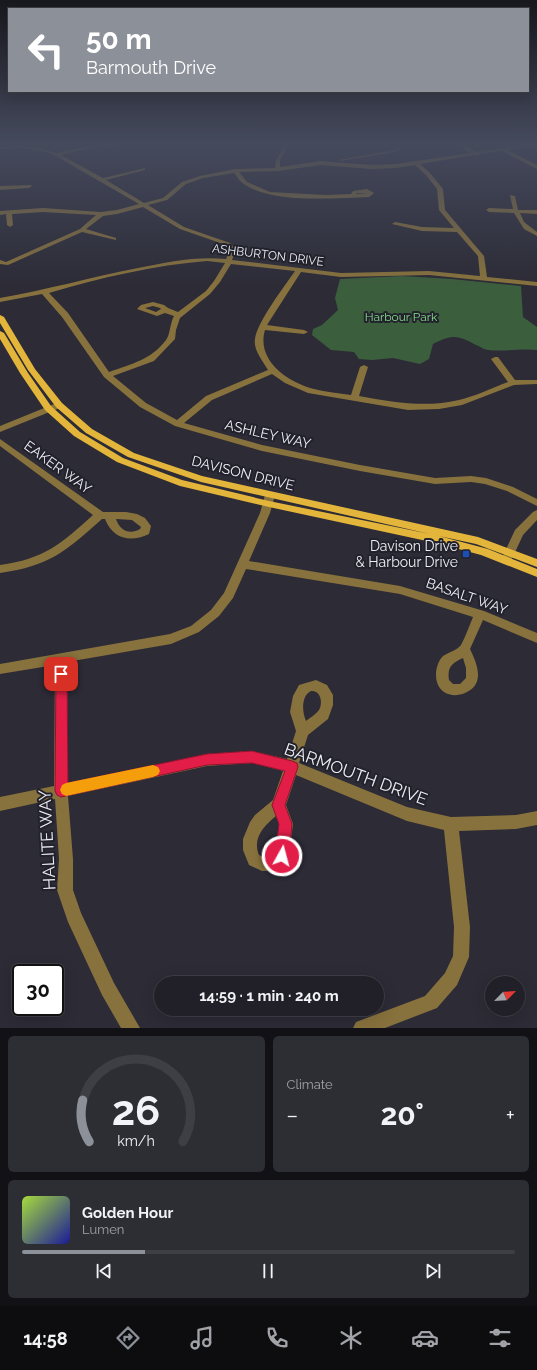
<!DOCTYPE html>
<html lang="en">
<head>
<meta charset="utf-8">
<style>
	:root { --surface:#212028; --page:#2d2d34; --text:#f1f3f6; --muted:#a2a3a8; --line:#3e3e45; --accent:#8c9099 }
	body { margin:0; font-family:Raleway,sans-serif; background:var(--page); color:var(--text); height:100vh; display:flex; flex-direction:column; font-size:15px; white-space:nowrap }
	* { box-sizing:border-box; margin:0 }
	p { font-size:13px; color:var(--muted) }
	.icon { flex:none; width:22px; height:22px; fill:none; stroke:currentColor; stroke-width:2; stroke-linecap:round; stroke-linejoin:round }
	.map { position:relative; height:1028px; overflow:hidden }
	.details { display:flex; flex-direction:column; gap:8px; padding:8px; background:#121216; flex:1 }
	.details>* { flex:none }
	.hud { position:absolute; left:8px; top:8px; width:521px; height:84px; border-radius:0px; box-shadow:0 4px 16px #0002,0 0 0 1px var(--line); background:#8c9099; color:#fff; overflow:hidden }
	.needle { width:26px; rotate:66deg }
	.fabs { position:absolute; left:485px; top:976px; display:grid; gap:8px }
	.fabs a { display:grid; place-items:center; width:40px; height:40px; border-radius:50%; background:var(--surface); box-shadow:0 4px 16px #0002,0 0 0 1px var(--line); font-size:20px }
	.speed { position:absolute; left:12px; top:964px; display:flex; gap:8px; font-size:20px; font-weight:700; text-align:center }
	.speed>* { display:grid; place-content:center; width:52px; height:52px; border-radius:50%; background:var(--surface); box-shadow:0 4px 16px #0002,0 0 0 1px var(--line); line-height:1 }
	.speed .limit { border:2px solid #111; border-radius:6px; background:#fff; color:#111 }
	.pin { position:absolute; display:grid; place-items:center; width:34px; height:34px; color:#fff; margin:-17px; border-radius:8px; box-shadow:0 2px 6px #0006 }
	.me { position:absolute; width:44px; margin:-22px; rotate:7deg; stroke-linejoin:round; filter:drop-shadow(0 0 3px #0008) }
	.turn { display:flex; align-items:center; gap:14px; height:84px; padding:0 12px; font-size:18px }
	.turn .icon { width:52px; height:52px; stroke-width:2.5 }
	.turn b { display:block; font-size:28px; line-height:34px }
	.big { font-size:30px; font-weight:700; line-height:1.1 }
	.details .tile { flex:1; display:flex; flex-direction:column; justify-content:center; gap:6px; min-width:0; padding:0 14px; border-radius:6px; background:var(--page) }
	.details .dial { align-items:center; gap:0 }
	.dial svg { height:104px; overflow:visible; fill:none; stroke:var(--line); stroke-width:7; stroke-linecap:round; text-anchor:middle }
	.dial text { fill:var(--text); stroke:none }
	.song { display:flex; align-items:center; gap:12px }
	.cover { width:48px; height:48px; border-radius:6px; background:linear-gradient(135deg,hsl(80 70% 55%),hsl(240 70% 35%)) }
	.played { height:4px; border-radius:2px; background:linear-gradient(90deg,var(--accent) 25%,var(--line) 25%) }
	.keys { display:flex; justify-content:space-around; direction:ltr }
	.heat { display:flex; justify-content:space-between; align-items:center; font-size:22px; direction:ltr }
	.details .tiles { flex:1; display:grid; gap:8px; grid-template-columns:1fr 1fr }
	.tile:last-child { grid-column:span 2 }
	.trip { position:absolute; left:154px; top:976px; width:230px; height:40px; border-radius:20px; background:var(--surface); box-shadow:0 4px 16px #0002,0 0 0 1px var(--line); font-weight:700; line-height:40px; text-align:center }
	.tabs { display:flex; height:64px; justify-content:space-around; align-items:center; background:#0d0d10; color:var(--muted) }
	.tabs .icon { width:28px; height:28px }
	.tabs .selected { color:var(--accent) }
	.tabs b { font-size:18px; color:var(--text) }
	.map>svg:first-child { display:block }
	.green { fill:#3b5e3d }
	.lines { fill:none; stroke-linecap:round; stroke-linejoin:round }
	.minor { fill:#87713d; fill-rule:evenodd }
	.major { fill:#e3b53b; fill-rule:evenodd }
	.route { fill:#e11d48; stroke:#92132f }
	.slow { fill:#f59e0b }
	.transit-dot { fill:#1a4fb4; stroke:#22222c; stroke-width:1.5 }
	.labels { text-anchor:middle; stroke-width:4; stroke-linejoin:round; paint-order:stroke }
	.far-street-label { font-size:12px; fill:#efeef6; stroke:#22222c }
	.far-park-label { font-size:12px; fill:#85da8a; stroke:#22222c }
	.street-label { font-size:14px; fill:#efeef6; stroke:#22222c }
	.poi-label { font-size:14px; fill:#efeef6; stroke:#22222c; text-anchor:end }
	.near-street-label { font-size:17px; fill:#efeef6; stroke:#22222c }
</style>
</head>
<body>
<div class="map">
<svg width="537" height="1028" viewBox="0 0 537 1028">
	<rect width="100%" height="100%" fill="#2c2b36"/>
	<!-- green -->
	<path class="green" d="M402 276 452 279 521 286 523 317 537 327V350C520 348 504 352 488 350 484 350 480 346 476 345 458 335 452 334 433 344L429 359 420 364 393 358 372 360 359 359 354 352 331 350 312 335 313 329 322 325 338 310 335 298 340 279Z"/>
	<g class="lines">
		<!-- minor -->
		<path class="minor" d="M127 142H144L95 147 61 155 103 178 145 168V170L106 180 144 203 163 198 182 182 200 176 235 169 275 168 276 160 286 142H290L280 160V167L321 161 372 165 396 164 470 153 454 142H459L476 152 537 143V145L508 150 537 165V169L502 151 479 154 477 156 474 155 420 164 430 173 443 189 445 210 484 256 487 277 537 282V286L429 275 341 277 301 272 267 325 304 330 308 332 304 334 265 330C256 360 287 382 314 389 326 392 339 393 351 395L360 367 364 365 368 367 359 396C393 402 425 408 459 400 476 396 492 388 508 382L491 359 495 357H498L515 380H537V384L514 385 462 405 439 409 408 410 308 393 285 383 272 374 212 400 184 423 262 445 360 465 435 478 471 476 486 478 513 487 537 499V506L507 491 485 484 471 482 435 484 360 471 262 451 175 426 140 407 104 377 62 317 42 294 0 302V298C46 290 92 277 138 268 168 262 196 256 226 259L230 250 226 245 180 229 143 207 117 214 103 216 86 229 116 238V240L82 232 8 265 0 264V260L6 262 80 229 96 215 43 212 12 214 13 225 10 227 7 225 6 214 0 215V211L43 208 101 212 117 210 139 204 54 155 39 150 19 148 0 149V147L19 146 39 148 56 153 95 145ZM321 165 372 169 396 168 415 165 426 175 437 189 439 210 454 228 422 227 395 222 392 224 422 231 457 232 478 256 480 276 429 271 341 273 232 260 236 250 230 243 184 227 148 205 167 200 186 184 203 178 234 173C237 176 240 182 244 184 273 204 334 198 369 197L374 193 367 189 353 191 351 194 326 195 270 192 247 182 239 172 278 171ZM366 193H368L356 194 357 193ZM207 261 225 263 214 281 206 291 178 312 168 308 164 305 153 302 141 305 137 309 157 316 165 313 174 316C170 323 170 335 166 340 151 360 131 364 109 372L68 313 49 293C99 278 155 265 207 261ZM231 264 295 271C284 287 257 322 255 339 253 350 263 361 268 370L206 396 177 420 146 403 113 376 154 361 175 339 176 330 180 318 210 294 220 282ZM153 306 160 308 161 309 156 312 145 308Z
			M399 147 401 148 395 152 341 161 339 160 394 150Z
			M31 185 32 186 29 188 0 190V186Z
			M510 195 515 196 518 210H537V214L520 213 524 222 537 232V236L524 229 514 213 489 212 486 210 489 208 513 209Z
			M59 402 62 403 63 405 62 407 0 432V426Z
			M0 439 103 512H126L137 514 145 518 151 526 149 534C130 543 113 539 105 519H102C66 551 50 566 0 573V565C44 559 61 544 93 515L0 446ZM116 519 132 520 141 527 140 529C130 535 120 531 116 519Z
			M270 492 275 495 270 513 249 561 400 586 484 611 537 633V643L483 620 470 649C478 665 485 685 465 693 458 696 450 696 444 692 433 685 434 665 443 656 449 652 456 651 461 645 466 636 469 626 473 617L400 594 246 569 233 598 219 616 199 632 171 644 67 662 68 783 207 754 252 751 287 759 296 731 290 712 293 696 299 685 316 680 327 685 333 695V705L328 719 308 735 299 763 407 807 451 817 516 815 537 811V825L516 829 459 831 470 927 469 957 457 985 437 1008 385 1028H353L356 1022 425 996 445 973 453 956 454 927 444 830 407 821 296 775 286 805 293 824 289 856 287 861 271 871H262L249 865 243 850V839L250 822 255 815 273 800 283 771 252 763 207 766 68 796 73 859V890L81 913 114 983 140 1028H121L102 995 68 922 57 890 59 859 55 799 0 811V797L54 786 55 665 0 674V664L170 634 191 626 211 610 224 593 260 513 265 495ZM463 658 466 668V678L460 684H453L449 680C447 667 452 663 463 658ZM311 691C321 690 323 703 319 710 316 714 310 718 306 721 302 712 301 696 311 691ZM276 816 279 824 275 852C269 856 266 858 259 855 252 838 264 826 276 816Z
			M537 510V520L523 535 510 563H502L501 560 515 530 533 512Z"/>
		<!-- major -->
		<path class="major" d="M0 315 4 317 35 369 62 403 92 429 134 453 202 476 478 537 537 559V567L476 544 439 536 488 549 537 569V577L481 555 436 543 269 507 180 486 117 462 74 436 45 410 20 373 0 339V331L4 333 28 373 51 406 80 432 123 458 182 480 269 501 430 534 201 482 128 457 86 433 56 407 28 370 0 323Z"/>
	</g>
	<!-- sky -->
	<linearGradient id="sky" x2="0" y2="1"><stop stop-color="#18181e"/><stop offset="0.5" stop-color="#454a5d"/><stop offset="1" stop-color="#454a5d" stop-opacity="0"/></linearGradient>
	<rect width="537" height="286" fill="url(#sky)"/>
	<!-- route -->
	<path class="route" d="M61 669 65 671 67 674 68 783 207 754 252 751 292 761 297 763 298 767 285 805 292 824 289 856 287 860 282 862 277 860 275 856 279 824 272 805 285 771 252 763 207 765 61 797 57 795 55 791 56 674 57 671Z"/>
	<!-- slow -->
	<path class="slow" d="M153 765 158 767 160 771 158 775 153 777 66 796 62 794 60 790 62 785 66 783Z"/>
	<!-- markers -->
	<rect class="transit-dot" x="462" y="550" width="8" height="8" rx="2"/>
	<g class="labels">
		<!-- far-street labels -->
		<g class="far-street-label">
			<text transform="translate(268 255) rotate(7)" y="4">ASHBURTON DRIVE</text>
		</g>
		<!-- far-park labels -->
		<g class="far-park-label">
			<text x="401" y="321">Harbour Park</text>
		</g>
		<!-- street labels -->
		<g class="street-label">
			<text transform="translate(268 434) rotate(13)" y="5">ASHLEY WAY</text>
			<text transform="translate(58 467) rotate(36)" y="5">EAKER WAY</text>
			<text transform="translate(243 473) rotate(14)" y="5">DAVISON DRIVE</text>
			<text transform="translate(467 596) rotate(19)" y="5">BASALT WAY</text>
		</g>
		<!-- poi labels -->
		<g class="poi-label">
			<text x="458" y="551">Davison Drive<tspan x="458" dy="16">&amp; Harbour Drive</tspan></text>
		</g>
		<!-- near-street labels -->
		<g class="near-street-label">
			<text transform="translate(356 774) rotate(20)" y="6">BARMOUTH DRIVE</text>
			<text transform="translate(47 840) rotate(-93)" y="6">HALITE WAY</text>
		</g>
	</g>
</svg>
<div class="fabs">
<a><svg class="needle" viewBox="-14 -14 28 28"><path d="M0-13l5 13h-10z" fill="#e53935"/><path d="M0 13l5-13h-10z" fill="#a2a3a8"/></svg></a>
</div>
<div class="speed"><div class="limit">30</div></div>
<div class="pin" style="left:61px;top:674px;background:#d93025"><svg class="icon" aria-label="arrive" viewBox="0 0 24 24"><path d="M6 21V4h12l-3 4 3 4H6"/></svg></div>
<svg class="me" style="left:282px;top:856px" viewBox="-20 -20 40 40"><circle r="17" fill="#e11d48" stroke="#fff" stroke-width="3"/><path d="M0-11L8 9 0 5-8 9z" fill="#fff"/></svg>
<div class="trip">14:59 · 1 min · 240 m</div>
<div class="hud">
<div class="turn"><svg class="icon" aria-label="left" viewBox="0 0 24 24"><path d="M17 20v-9H6M10 6l-5 5 5 5"/></svg><div><b>50 m</b>Barmouth Drive</div></div>
</div>
</div>
<section class="details">
<div class="tiles">
<div class="tile dial"><svg viewBox="0 0 100 80">
<path d="M14 69A42 42 0 1 1 86 69"/>
<path d="M14 69A42 42 0 0 1 9 37" stroke="#8c9099"/>
<text x="50" y="56" font-size="32" font-weight="700">26</text>
<text x="50" y="72" font-size="11">km/h</text>
</svg></div>
<div class="tile"><p>Climate</p>
<div class="heat"><a>−</a><b class="big">20°</b><a>+</a></div>
</div>
<div class="tile">
<div class="song"><i class="cover"></i><div><b>Golden Hour</b><p>Lumen</p></div></div>
<div class="played"></div>
<div class="keys"><svg class="icon" aria-label="previous" viewBox="0 0 24 24"><path d="M18 5L8 12l10 7zM5 5v14"/></svg><svg class="icon" aria-label="pause" viewBox="0 0 24 24"><path d="M8 5v14M16 5v14"/></svg><svg class="icon" aria-label="next" viewBox="0 0 24 24"><path d="M6 5l10 7-10 7zM19 5v14"/></svg></div>
</div>
</div>
</section>
<nav class="tabs">
<b>14:58</b>
<svg class="icon selected" aria-label="directions" viewBox="0 0 24 24"><path d="M12 3l9 9-9 9-9-9zM9 14v-3h6M13 9l2 2-2 2"/></svg>
<svg class="icon" aria-label="music" viewBox="0 0 24 24"><path d="M9 18V5l10-2v13"/><circle cx="6" cy="18" r="3"/><circle cx="16" cy="16" r="3"/></svg>
<svg class="icon" aria-label="phone" viewBox="0 0 24 24"><path d="M5 4h4l2 5-3 2q2 4 5 5l2-3 5 2v4C11 20 4 13 5 4z"/></svg>
<svg class="icon" aria-label="climate" viewBox="0 0 24 24"><path d="M12 3v18M4 7l16 10M4 17L20 7"/></svg>
<svg class="icon" aria-label="car" viewBox="0 0 24 24"><path d="M5 17H2v-5l4-1 3-4h7l3 4 3 1v5h-3M9 17h6M6 11h13"/><circle cx="7" cy="17" r="2"/><circle cx="17" cy="17" r="2"/></svg>
<svg class="icon" aria-label="filters" viewBox="0 0 24 24"><path d="M4 7h16M4 17h16"/><circle cx="9" cy="7" r="2"/><circle cx="15" cy="17" r="2"/></svg>
</nav>
</body>
</html>
